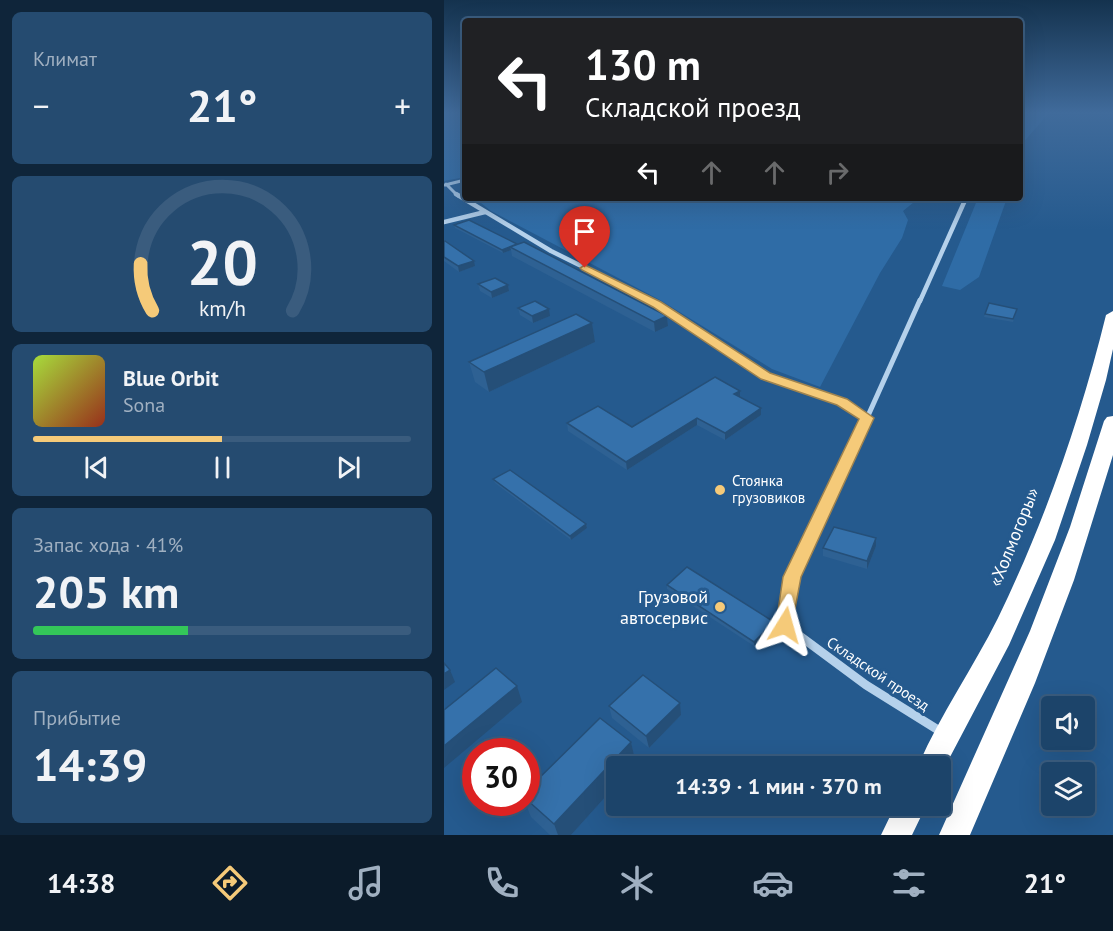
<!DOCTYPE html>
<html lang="ru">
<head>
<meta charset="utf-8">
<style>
	:root { --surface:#1c446a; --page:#254b70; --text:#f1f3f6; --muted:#a0b0c1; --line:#3a5c7e; --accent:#f5ca79 }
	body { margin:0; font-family:"PT Sans",sans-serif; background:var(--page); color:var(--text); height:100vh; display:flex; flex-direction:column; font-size:22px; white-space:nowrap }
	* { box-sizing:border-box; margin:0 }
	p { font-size:20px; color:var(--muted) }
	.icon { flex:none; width:33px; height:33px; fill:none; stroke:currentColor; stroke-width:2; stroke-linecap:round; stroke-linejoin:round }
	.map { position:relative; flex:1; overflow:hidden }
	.panel { display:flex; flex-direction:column; gap:12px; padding:12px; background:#0f253a; width:444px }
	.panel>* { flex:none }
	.top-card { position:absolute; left:18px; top:18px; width:561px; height:183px; border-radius:6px; box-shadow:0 6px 24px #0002,0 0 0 2px var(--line); background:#202124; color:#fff; overflow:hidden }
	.tools { position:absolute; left:597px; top:696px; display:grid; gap:12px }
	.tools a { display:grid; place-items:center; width:54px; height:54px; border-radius:6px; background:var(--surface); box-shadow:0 6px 24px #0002,0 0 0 2px var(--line); font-size:30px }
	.speed { position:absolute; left:18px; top:738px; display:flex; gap:12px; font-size:30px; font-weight:700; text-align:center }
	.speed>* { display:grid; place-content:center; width:78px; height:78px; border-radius:50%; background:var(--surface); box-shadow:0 6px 24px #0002,0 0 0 2px var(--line); line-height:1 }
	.speed .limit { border:9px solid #d22; background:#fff; color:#111 }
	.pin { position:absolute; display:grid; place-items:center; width:51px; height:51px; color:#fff; margin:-62px -26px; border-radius:50% 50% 50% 0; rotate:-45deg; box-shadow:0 0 6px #0007 }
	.pin .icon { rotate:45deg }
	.me { position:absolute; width:66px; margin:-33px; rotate:8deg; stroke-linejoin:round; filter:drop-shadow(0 0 4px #0008) }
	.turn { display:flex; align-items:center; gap:21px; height:126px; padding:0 24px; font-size:27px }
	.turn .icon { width:78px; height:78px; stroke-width:2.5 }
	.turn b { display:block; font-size:42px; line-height:51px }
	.lanes { display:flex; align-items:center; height:57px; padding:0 24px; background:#0003; justify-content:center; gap:30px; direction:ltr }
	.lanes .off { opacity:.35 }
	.big { font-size:45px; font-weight:600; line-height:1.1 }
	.panel .tile { flex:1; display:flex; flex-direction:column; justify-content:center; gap:9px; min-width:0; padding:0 21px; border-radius:9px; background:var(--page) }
	.panel .dial { align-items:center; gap:0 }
	.dial svg { height:156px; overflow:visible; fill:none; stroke:var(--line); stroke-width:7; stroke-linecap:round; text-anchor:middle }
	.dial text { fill:var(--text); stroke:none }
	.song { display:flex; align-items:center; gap:18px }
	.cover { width:72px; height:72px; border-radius:9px; background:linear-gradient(135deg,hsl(80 70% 55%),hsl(10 70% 35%)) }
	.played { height:6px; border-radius:3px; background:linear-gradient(90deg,var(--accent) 50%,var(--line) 50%) }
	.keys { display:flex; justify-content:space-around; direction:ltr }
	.heat { display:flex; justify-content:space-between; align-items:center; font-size:33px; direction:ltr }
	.charge { height:9px; border-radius:4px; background:linear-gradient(90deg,#34c759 41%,var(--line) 0) }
	.trip { position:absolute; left:162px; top:756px; width:345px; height:60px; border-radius:6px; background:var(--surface); box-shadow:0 6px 24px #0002,0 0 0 2px var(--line); font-weight:600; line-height:60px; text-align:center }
	.tab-bar { display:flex; height:96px; justify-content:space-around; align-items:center; background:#0b1b2a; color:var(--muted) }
	.tab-bar .icon { width:42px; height:42px }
	.tab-bar .selected { color:var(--accent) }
	.tab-bar b { font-size:27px; color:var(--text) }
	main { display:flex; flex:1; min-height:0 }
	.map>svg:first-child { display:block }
	.green { fill:#2f6ca6 }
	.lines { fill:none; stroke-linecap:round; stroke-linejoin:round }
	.street-far4 { stroke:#b5d1eb; stroke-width:3 }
	.street-far3 { stroke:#b5d1eb; stroke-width:4.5 }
	.street-far2 { stroke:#b5d1eb; stroke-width:5 }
	.street-far1 { stroke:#b5d1eb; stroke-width:7 }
	.street { stroke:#b5d1eb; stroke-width:9 }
	.highway { fill:#fff; fill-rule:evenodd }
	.wall { fill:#2e6193 }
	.shaded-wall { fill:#254f78 }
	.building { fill:#3571ab; stroke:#254f78; stroke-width:1.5 }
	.route { fill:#f5ca79; stroke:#9f834f; stroke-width:1.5 }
	.poi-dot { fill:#f5ca79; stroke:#255a8e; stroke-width:2 }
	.labels { text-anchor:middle; stroke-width:6; stroke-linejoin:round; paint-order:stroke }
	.poi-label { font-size:15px; fill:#fff; stroke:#255a8e; text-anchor:start }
	.street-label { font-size:15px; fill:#fff; stroke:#255a8e }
	.near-street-label { font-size:18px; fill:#fff; stroke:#255a8e }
	.near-poi-label { font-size:18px; fill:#fff; stroke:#255a8e; text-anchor:end }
</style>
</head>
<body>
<main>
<section class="panel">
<div class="tile"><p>Климат</p>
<div class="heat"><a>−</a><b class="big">21°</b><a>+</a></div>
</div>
<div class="tile dial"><svg viewBox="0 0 100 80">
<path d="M14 69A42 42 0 1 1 86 69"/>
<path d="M14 69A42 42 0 0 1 8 45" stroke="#f5ca79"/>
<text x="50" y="56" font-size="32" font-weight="700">20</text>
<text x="50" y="72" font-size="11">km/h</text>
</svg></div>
<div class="tile">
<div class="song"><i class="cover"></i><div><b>Blue Orbit</b><p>Sona</p></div></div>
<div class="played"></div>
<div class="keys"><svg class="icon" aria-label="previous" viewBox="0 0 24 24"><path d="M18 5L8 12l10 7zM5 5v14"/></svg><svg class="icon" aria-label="pause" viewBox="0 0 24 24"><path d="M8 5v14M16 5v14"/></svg><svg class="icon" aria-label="next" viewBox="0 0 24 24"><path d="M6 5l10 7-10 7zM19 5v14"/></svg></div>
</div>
<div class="tile"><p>Запас хода · 41%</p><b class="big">205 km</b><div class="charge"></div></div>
<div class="tile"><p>Прибытие</p><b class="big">14:39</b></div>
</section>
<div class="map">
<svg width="669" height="835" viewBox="0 0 669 835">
	<rect width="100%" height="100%" fill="#255a8e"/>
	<!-- green -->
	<path class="green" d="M0 113H21V177L0 181Z
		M576 113H605L576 146Z
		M37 198H475L459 211 464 220 458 238 436 273 376 387 328 369 216 300 47 211 32 199Z
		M534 198H563L535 277 516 290 498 286Z"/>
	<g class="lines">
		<!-- street-far4 -->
		<path class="street-far4" d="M2 184 14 196
			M1 185 21 180"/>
		<!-- street-far3 -->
		<path class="street-far3" d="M12 194 107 251 208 301
			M0 222 41 212
			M476 301 522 198"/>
		<!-- street-far2 -->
		<path class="street-far2" d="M205 300 322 376 398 402 423 418 414 437
			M423 418 476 300"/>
		<!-- street-far1 -->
		<path class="street-far1" d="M343 612 348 577 415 436"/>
		<!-- street -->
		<path class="street" d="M343 610 341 625 422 685 499 733"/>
		<!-- highway -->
		<path class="highway" d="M669 311V349L662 380 643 445 611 540 565 645 496 776V766H474C496 715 529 668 554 618 601 521 636 420 662 315Z
			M669 416V455L630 580 591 683 526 835H495L586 631 626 527 660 421 663 417Z
			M451 806H482L468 835H437Z"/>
	</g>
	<!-- wall -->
	<path class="wall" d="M10 225 73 244 223 316 224 326 211 332 68 256 67 250 59 253 11 228Z
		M0 242 31 266 15 272 0 261Z
		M34 284 64 285 65 291 48 298 36 291Z
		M74 308 106 316 89 323 76 315Z
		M573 309 569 322 540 317 541 314Z
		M148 323 151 342 45 392 31 382 25 362Z
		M296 397 317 415 281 440 253 425 183 470 124 431 123 423 188 427Z
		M49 479 142 524 143 528 127 540 51 483Z
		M432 546 423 569 379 556V548Z
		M223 585 330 622V626L310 646 223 589Z
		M165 706 237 715 205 748 168 718Z
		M156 718 187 742 192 764 189 766H172V785L127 835H106L87 817 81 802H82V791Z"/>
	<!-- shaded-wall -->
	<path class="shaded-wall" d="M66 247 67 250 59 253 58 250Z
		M30 261 31 266 15 272 14 266Z
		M64 285 65 291 48 298 47 292Z
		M105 309 106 316 89 323 88 316Z
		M223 316 224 326 211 332 210 322Z
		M148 323 151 342 45 392 40 372Z
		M296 391V398L290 394Z
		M317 408V415L281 440V433Z
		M253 418V425L183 470 182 462Z
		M142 524 143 528 127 540 126 536Z
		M432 538V546L423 569V561Z
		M330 622V626L310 646V642Z
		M6 670 11 682 0 690V674Z
		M73 686 78 702 0 768V746Z
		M236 703 237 715 205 748 202 736Z
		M187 742 192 764 189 766H172V785L127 835H114L110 824Z"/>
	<!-- building -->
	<path class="building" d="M25 220 73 244 58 250 10 225Z
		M1 241 30 261 14 266 0 257V242Z
		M80 242 223 316 210 322 66 247Z
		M51 278 64 285 47 292 34 284Z
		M91 301 105 309 88 316 74 308Z
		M545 303 573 309 569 319 541 314Z
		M132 314 148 323 40 372 25 362Z
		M271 377 296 391 290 394 317 408 281 433 253 418 182 462 123 423 154 406 188 427Z
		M66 470 142 524 126 536 49 479Z
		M390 527 432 538 423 561 379 548Z
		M243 567 330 622 310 642 223 585Z
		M0 663 6 670 0 674Z
		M52 668 73 686 0 746V710Z
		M199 675 236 703 202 736 165 706Z
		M156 718 187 742 110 824 82 799V791Z"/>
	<!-- sky -->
	<linearGradient id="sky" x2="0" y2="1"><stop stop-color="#14324e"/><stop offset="0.49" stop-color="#406b9b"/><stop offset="1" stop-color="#406b9b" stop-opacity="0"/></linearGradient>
	<rect width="669" height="230" fill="url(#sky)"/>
	<!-- route -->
	<path class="route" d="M141 265 217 302 326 373 403 399 430 418 357 577 347 630 341 632 334 630 332 625 339 577 415 419 393 405 317 379 209 307 138 270 136 268Z"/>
	<!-- markers -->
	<g class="poi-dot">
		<circle cx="276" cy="490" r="6"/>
		<circle cx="276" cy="607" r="6"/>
	</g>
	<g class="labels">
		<!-- poi labels -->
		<g class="poi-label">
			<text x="288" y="486">Стоянка<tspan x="288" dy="17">грузовиков</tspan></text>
		</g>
		<!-- street labels -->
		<g class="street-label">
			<text transform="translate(434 674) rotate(34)" y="5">Складской проезд</text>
		</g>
		<!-- near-street labels -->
		<g class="near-street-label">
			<text transform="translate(570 537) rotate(-68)" y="6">«Холмогоры»</text>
		</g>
		<!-- near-poi labels -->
		<g class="near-poi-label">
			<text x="264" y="603">Грузовой<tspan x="264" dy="21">автосервис</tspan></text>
		</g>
	</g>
</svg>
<div class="tools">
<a><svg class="icon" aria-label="sound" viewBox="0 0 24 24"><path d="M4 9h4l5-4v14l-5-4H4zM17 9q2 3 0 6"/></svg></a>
<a><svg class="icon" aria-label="layers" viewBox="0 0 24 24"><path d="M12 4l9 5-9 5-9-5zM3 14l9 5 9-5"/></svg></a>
</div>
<div class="speed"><div class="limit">30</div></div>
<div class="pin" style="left:141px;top:268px;background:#d93025"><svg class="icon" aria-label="arrive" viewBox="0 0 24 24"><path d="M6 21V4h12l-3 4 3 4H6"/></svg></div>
<svg class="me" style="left:341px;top:625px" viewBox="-20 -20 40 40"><path d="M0-17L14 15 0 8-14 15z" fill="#f5ca79" stroke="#fff" stroke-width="4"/></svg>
<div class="trip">14:39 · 1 мин · 370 m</div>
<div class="top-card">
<div class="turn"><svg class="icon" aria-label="left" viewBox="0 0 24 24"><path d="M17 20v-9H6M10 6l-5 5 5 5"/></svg><div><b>130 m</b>Складской проезд</div></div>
<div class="lanes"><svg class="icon" aria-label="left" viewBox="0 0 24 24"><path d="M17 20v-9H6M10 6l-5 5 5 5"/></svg><svg class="icon off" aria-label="ahead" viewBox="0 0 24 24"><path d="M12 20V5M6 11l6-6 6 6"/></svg><svg class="icon off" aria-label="ahead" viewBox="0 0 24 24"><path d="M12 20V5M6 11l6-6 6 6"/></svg><svg class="icon off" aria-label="right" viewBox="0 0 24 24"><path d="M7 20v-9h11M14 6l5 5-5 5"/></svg></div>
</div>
</div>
</main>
<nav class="tab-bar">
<b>14:38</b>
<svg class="icon selected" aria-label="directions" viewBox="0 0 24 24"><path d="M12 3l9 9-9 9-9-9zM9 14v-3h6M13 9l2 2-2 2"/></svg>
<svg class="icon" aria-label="music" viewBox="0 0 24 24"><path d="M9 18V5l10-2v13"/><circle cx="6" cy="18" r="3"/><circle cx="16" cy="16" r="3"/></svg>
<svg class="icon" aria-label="phone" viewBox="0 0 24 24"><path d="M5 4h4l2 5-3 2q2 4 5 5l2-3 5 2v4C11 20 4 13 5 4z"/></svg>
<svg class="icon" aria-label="climate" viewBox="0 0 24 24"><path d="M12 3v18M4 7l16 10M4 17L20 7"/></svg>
<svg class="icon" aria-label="car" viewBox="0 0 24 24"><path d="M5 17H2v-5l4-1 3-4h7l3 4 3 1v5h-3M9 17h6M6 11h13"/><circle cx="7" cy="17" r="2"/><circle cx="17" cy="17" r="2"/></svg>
<svg class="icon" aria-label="filters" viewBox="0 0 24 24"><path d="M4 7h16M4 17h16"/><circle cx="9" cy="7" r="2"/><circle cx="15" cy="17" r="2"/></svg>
<b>21°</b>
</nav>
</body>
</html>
